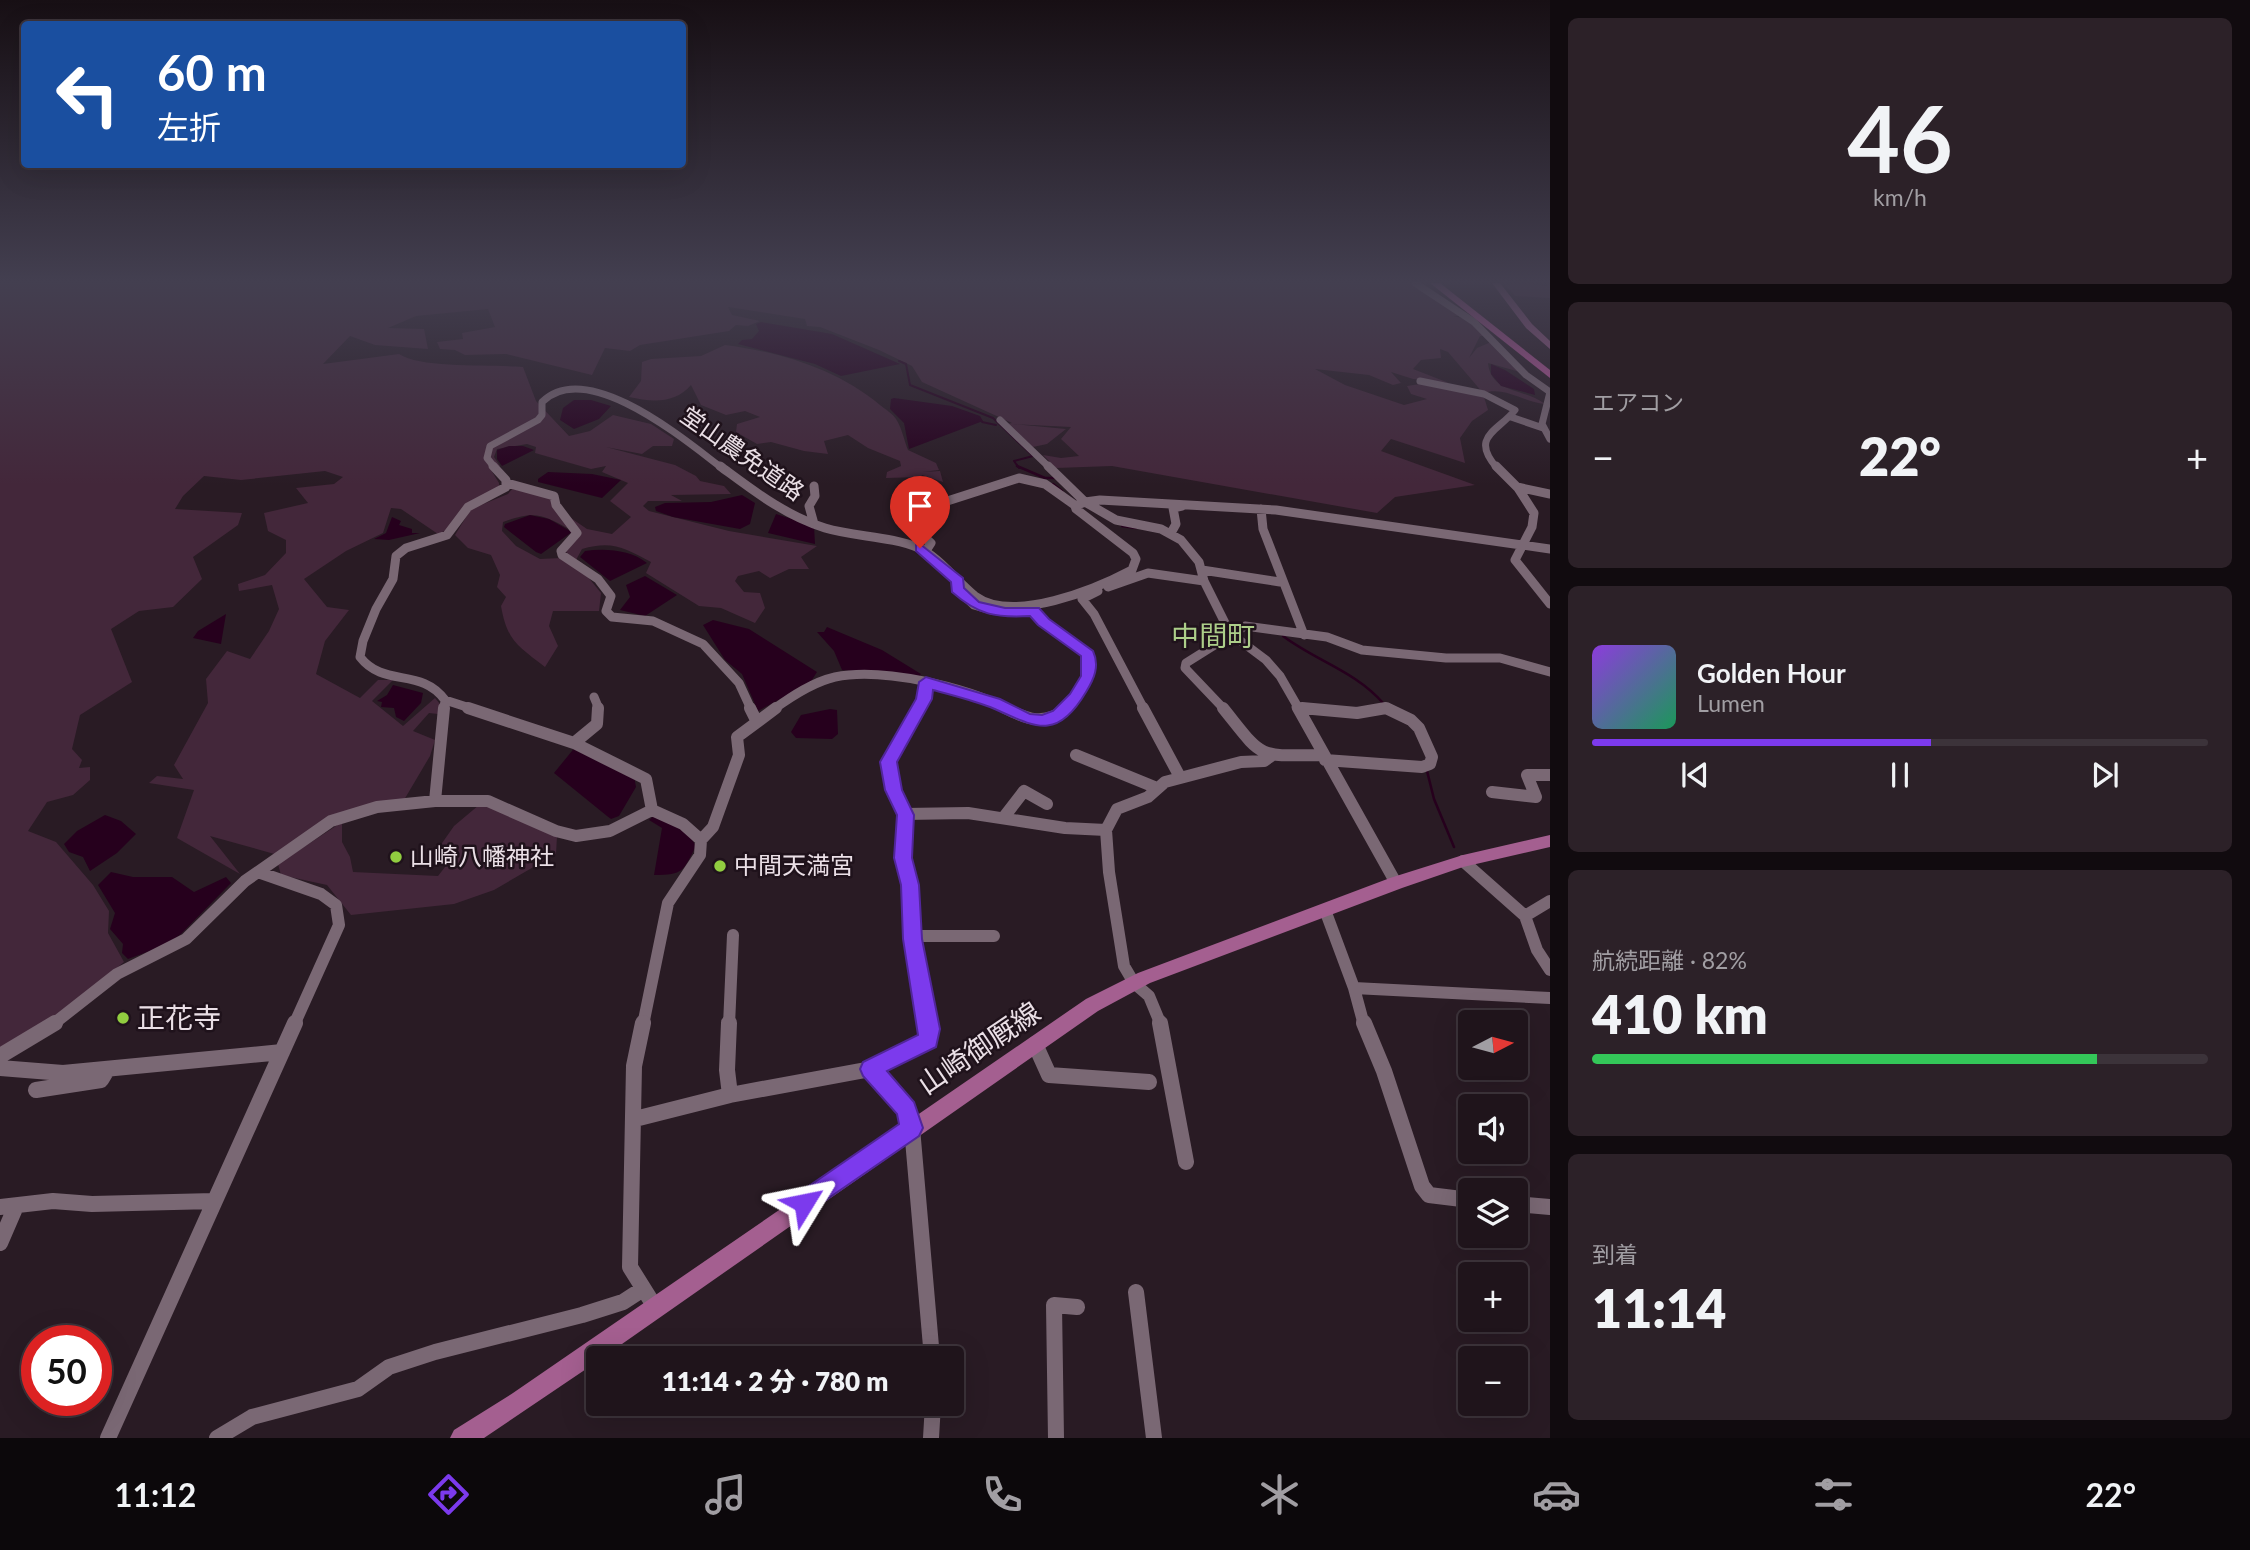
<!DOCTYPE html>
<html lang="ja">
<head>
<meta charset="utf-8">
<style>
	:root { --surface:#1f141b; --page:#2c2128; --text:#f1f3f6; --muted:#a19ea3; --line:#3c333a; --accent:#7c3aed }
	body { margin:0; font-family:Lato,"Noto Sans JP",sans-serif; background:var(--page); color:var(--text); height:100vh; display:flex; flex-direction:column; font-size:26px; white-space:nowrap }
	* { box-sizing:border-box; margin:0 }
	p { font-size:23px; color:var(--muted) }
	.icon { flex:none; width:38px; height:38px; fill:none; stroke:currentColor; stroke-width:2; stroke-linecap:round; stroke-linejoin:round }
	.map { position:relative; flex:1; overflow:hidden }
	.panel { display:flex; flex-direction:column; gap:18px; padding:18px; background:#110b0f; width:700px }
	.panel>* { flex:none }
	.banner { position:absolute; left:21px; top:21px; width:665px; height:147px; border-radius:7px; box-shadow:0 7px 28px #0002,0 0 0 2px var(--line); background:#1a4fa0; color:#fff; overflow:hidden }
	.needle { width:46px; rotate:84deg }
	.fabs { position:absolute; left:1458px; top:1010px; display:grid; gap:14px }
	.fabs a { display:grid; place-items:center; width:70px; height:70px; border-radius:7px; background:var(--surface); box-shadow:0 7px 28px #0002,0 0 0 2px var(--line); font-size:35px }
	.speed { position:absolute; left:21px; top:1325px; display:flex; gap:14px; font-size:35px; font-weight:700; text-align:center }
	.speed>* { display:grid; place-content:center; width:91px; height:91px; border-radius:50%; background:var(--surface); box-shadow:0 7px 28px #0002,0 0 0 2px var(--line); line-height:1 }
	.speed .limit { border:10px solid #d22; background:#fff; color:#111 }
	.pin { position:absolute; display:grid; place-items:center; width:60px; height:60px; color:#fff; margin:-72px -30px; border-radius:50% 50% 50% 0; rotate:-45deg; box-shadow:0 0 7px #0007 }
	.pin .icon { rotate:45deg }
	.me { position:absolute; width:77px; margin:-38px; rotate:55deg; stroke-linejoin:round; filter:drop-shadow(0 0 5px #0008) }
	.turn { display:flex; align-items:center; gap:24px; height:147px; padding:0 21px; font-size:32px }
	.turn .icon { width:91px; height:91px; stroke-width:2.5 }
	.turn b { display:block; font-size:49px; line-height:60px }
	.big { font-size:52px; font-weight:800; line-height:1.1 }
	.panel .tile { flex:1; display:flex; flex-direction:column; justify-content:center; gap:10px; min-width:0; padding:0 24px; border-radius:10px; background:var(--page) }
	.panel .dial { align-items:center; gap:0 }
	.dial b { font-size:91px; line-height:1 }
	.song { display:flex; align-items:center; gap:21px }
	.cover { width:84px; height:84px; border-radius:10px; background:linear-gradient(135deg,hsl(270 70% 55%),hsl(150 70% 35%)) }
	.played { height:7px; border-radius:4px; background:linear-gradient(90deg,var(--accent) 55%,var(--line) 55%) }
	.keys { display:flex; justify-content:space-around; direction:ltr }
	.heat { display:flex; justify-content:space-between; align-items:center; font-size:38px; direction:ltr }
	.charge { height:10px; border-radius:5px; background:linear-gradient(90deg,#34c759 82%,var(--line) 0) }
	.trip { position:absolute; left:586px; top:1346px; width:378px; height:70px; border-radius:7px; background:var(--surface); box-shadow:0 7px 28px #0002,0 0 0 2px var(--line); font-weight:800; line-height:70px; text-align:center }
	.tabs { display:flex; height:112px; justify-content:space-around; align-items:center; background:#0c080b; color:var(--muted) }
	.tabs .icon { width:49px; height:49px }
	.tabs .active { color:var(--accent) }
	.tabs b { font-size:32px; color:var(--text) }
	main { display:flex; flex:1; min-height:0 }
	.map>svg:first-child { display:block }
	.green { fill:#43273a }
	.water { fill:#26001d }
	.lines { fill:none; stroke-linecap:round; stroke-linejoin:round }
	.stream-far1 { stroke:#26001d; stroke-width:2 }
	.stream { stroke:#26001d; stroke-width:2.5 }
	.minor-far3 { stroke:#7a6874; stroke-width:7 }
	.minor-far2 { stroke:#7a6874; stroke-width:9 }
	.minor-far1 { stroke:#7a6874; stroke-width:12 }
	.minor { stroke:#7a6874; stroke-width:16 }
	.major { fill:#a45f90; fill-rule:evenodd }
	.highway { fill:#c059a2; fill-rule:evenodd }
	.route { fill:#7c3aed; stroke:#51269a; stroke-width:2 }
	.poi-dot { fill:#91cd40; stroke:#1f121b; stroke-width:2.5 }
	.labels { text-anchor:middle; stroke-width:5; stroke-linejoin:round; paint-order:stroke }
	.street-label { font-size:24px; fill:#eadfe6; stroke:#1f121b }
	.poi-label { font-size:24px; fill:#eadfe6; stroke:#1f121b; text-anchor:start }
	.quarter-label { font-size:28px; fill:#acce89; stroke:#1f121b }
	.near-poi-label { font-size:28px; fill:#eadfe6; stroke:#1f121b; text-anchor:start }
	.near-street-label { font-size:28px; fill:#eadfe6; stroke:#1f121b }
</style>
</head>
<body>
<main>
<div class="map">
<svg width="1550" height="1438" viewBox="0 0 1550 1438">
	<rect width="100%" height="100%" fill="#291b24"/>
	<!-- green -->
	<path class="green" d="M0 283H1420L1463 316H1453L1467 319 1486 336H1480L1469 358 1477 348 1491 342 1520 372 1488 363C1491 394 1525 388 1545 404 1523 402 1505 386 1483 393L1448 352 1440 349 1441 358 1421 360 1413 369 1449 383 1413 379 1391 372 1401 383 1393 385 1369 375 1315 369 1345 385 1404 405 1427 399 1411 394 1407 386 1420 384 1484 397 1488 410 1472 421 1460 438 1465 463 1391 439 1381 451 1475 485 1395 497 1377 513 1112 466 1056 468 1043 455 1061 458 1079 456 1061 439 1071 427 1012 424 1066 429 1047 444 1033 447 1007 424 1012 423 922 382 912 366 879 350 820 327 807 326 805 319 728 307 732 315 760 321 748 326 736 325 729 331 640 345 630 351 605 348 592 375 506 354 465 355 455 350 440 349 437 342 463 339 462 333 495 327 488 309 416 316 388 328 424 329 428 349 375 345 350 336 323 364 399 354C422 369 493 364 523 367L536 401 569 436 590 431 613 415 651 424 674 439 672 446H653L642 454 606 447 675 465 696 476 700 481 724 486 731 494 671 495 682 501H648L643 506 649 511 729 531 817 546 801 557 809 569H789L770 578 759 571 738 576 735 581 744 592 760 593 765 608 755 623 721 608 699 606 646 573 651 562C625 548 612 540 582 549L576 560 566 552 579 535 565 514 587 529 612 534 631 517 610 501 628 483 602 472 606 466 591 469 535 453 536 447 527 444 497 449 494 457 500 466 491 470 499 483V491L464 506 451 528 438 534 401 509 391 508 383 533 346 551 304 579 327 607 349 610 325 641 316 674 360 698 378 680H393L372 701 403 726 435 698 440 704 438 714 429 713 413 731 435 740 430 756 404 800 360 807 278 855 210 836 240 874 177 838 194 790 149 783 157 776 183 779 174 765 208 703 206 679 227 651 250 659 269 631 279 609 272 585 239 591 238 584 265 575 286 553V540L268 531 264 513 308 503 296 488 334 484 343 477 325 471 241 480 204 476 183 496 175 509 242 513 238 525 193 557 202 579 173 607 139 611 111 629 132 682 80 715 72 749 82 760 79 768 90 767V780L73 795 47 802 28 831 56 842 93 885 109 911 108 933 124 962 62 1013 0 1049Z
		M1523 283 1547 286 1550 283V298L1515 296 1505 285Z
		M725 345C780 352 837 369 880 405 885 409 893 414 896 419 902 428 904 440 908 450L936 463 939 470 923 472 940 471 943 482 922 475 921 477 886 478 887 472 901 466 900 461 868 448 848 435 824 441 828 454 804 451 771 442 757 444 736 432 737 424 760 417 745 411 726 415 701 405 691 385C675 404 652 402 629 397L641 381 642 362 651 359 701 356Z
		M512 489 551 497 571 530C543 515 536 510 503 522L502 531 516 546 540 559 561 558 588 577 601 593 599 611H553L549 626 558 646 545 667C518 646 507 641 501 606L506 597 497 587 500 575 491 555 468 548 455 535 471 509 508 494Z
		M479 805 507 812 557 836 556 854 494 890 454 904 351 915 327 885 281 875 278 864 342 822V842L350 857 353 872 438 876 449 862 440 846 454 826Z"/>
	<!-- water -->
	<path class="water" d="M761 322 832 334 900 364 841 376 815 364 738 344 742 340 752 339 759 331 756 324Z
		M1491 364 1505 370 1534 389 1535 395 1501 386 1491 374Z
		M894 398 952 406 980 416 983 421 909 449 904 423 890 409 891 399Z
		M574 400H591L611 406 599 419 574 429 560 420 563 408Z
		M509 446H523L534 450 502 466 497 459V450Z
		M548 472 592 474 621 480 602 498 538 482V479Z
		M742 495 755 503 750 524 740 529 673 517 656 511 655 507 665 503 711 502Z
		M776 514 814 526 815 544 768 533Z
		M530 515 549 519 572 532 541 554 536 552 504 527 505 524Z
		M392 517 401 521 399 525 412 529V533H420L389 540 374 539 386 533Z
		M585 551C606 548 631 550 647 563L610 581 580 557Z
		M645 576 677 595 645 616 620 610 630 597 626 585Z
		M226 614 221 644 193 638 198 631Z
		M713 620 749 629 817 672 810 683 758 711 742 674 725 660 703 625Z
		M827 627 882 650 921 674 919 677 842 670 834 651 817 632H824Z
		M393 685 423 693 421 703 404 721 396 717 394 708 381 707 382 702 377 701 387 695Z
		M830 709 837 710 838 734 832 739 796 738 791 732 801 715Z
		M576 746 634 776 636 787 619 816 611 819 607 816 554 773Z
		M105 815 121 821 136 834 117 853 90 871 83 857 69 852 64 844 77 831Z
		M655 815C671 824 687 829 696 846 683 871 684 875 654 875L662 828 649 820Z
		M111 872 133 877H172L194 892 226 877 231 883 181 934 166 945 128 959 122 953 123 944 110 929 115 913 98 885Z"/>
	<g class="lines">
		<!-- stream-far1 -->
		<path class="stream-far1" d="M899 361 906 364 910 385 993 418 1033 456 1014 461 1019 468
			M982 422 996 425"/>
		<!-- stream -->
		<path class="stream" d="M1017 466 1045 478H1056
			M1053 484 1062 491
			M1122 526 1136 528
			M1283 636C1316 661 1355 671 1383 703
			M1427 771 1434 799 1454 847"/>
		<!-- minor-far3 -->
		<path class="minor-far3" d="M1415 283 1474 322 1526 375 1550 392
			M1420 381 1484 394 1515 410C1499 431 1469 436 1497 468
			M1550 392 1542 424 1550 439
			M1511 417 1543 428
			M1000 420 1050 468
			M495 468 487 458 490 446 538 420 542 415V402C587 357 686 441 722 468"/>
		<!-- minor-far2 -->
		<path class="minor-far2" d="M720 466C754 491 784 515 825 528 855 537 890 536 919 548 935 554 960 584 975 596 1013 624 1096 589 1132 570L1136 559 1133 553 1076 509 1075 506 1085 502 1048 466
			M1496 466 1518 488 1534 513 1532 527 1515 560 1550 604
			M507 483 554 496 556 505 577 533 561 551 562 555 598 579 611 596 606 611 612 617 653 621 703 644 739 683 751 709
			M814 486 815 496 809 506 814 524
			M1517 487 1550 494
			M1085 502 1116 520 1161 529 1181 540 1199 562 1204 581 1230 633 1266 660 1280 676 1299 709
			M1085 502 1100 500 1276 510 1550 549
			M1261 509 1263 529 1304 635
			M1171 533 1176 524 1173 508 1182 506
			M925 552 931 543 907 521 913 512 1019 478 1045 484 1076 506
			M1202 570 1280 582
			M958 581 957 589 974 605 991 610
			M1108 587 1148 573 1204 581
			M1098 591 1082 599 1094 614 1144 709
			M1021 612 1034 611 1044 622 1088 655C1089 679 1082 693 1065 709
			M594 697 599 709
			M445 700 473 709
			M1296 707 1320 709
			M444 709 445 700C421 667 384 688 360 657L363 641 376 609 393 579 396 556 406 548 447 535 468 507 506 487V480L493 466
			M774 709C792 696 813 682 835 677 882 667 966 687 1008 709
			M918 709 924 699 926 682
			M1224 709 1185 668 1186 663 1245 626 1327 637 1362 650 1446 658H1500L1550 672
			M1378 709H1389"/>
		<!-- minor-far1 -->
		<path class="minor-far1" d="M468 708 574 743 646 779 652 810 683 824 701 840 700 855 668 903 643 1025
			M750 708 757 722
			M919 708 889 762 894 791 905 815 903 858 910 885 912 939 928 1025
			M1005 708C1028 720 1045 726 1067 708
			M1143 708 1180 777
			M1223 708C1264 759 1255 756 1322 755
			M1298 708 1396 883
			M1302 708 1357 713 1386 708 1411 720 1419 728 1432 757 1430 764 1422 767 1325 760
			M574 743 597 724 598 708
			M1076 755 1157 788
			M1492 792 1536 797 1527 775H1550
			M435 801H488L556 831 576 836 610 831 652 810
			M905 814 968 813 1065 828 1106 830
			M1004 817 1024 791 1047 804
			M701 840 713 827 739 755 737 737 776 708
			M1463 861 1525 916 1537 950 1550 970
			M258 872 321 894 336 905 339 925 294 1025
			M1325 910 1354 988 1364 1025
			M1525 916 1550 901
			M912 939 921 936H994
			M1354 988 1550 998
			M52 1025 117 974 186 939 245 881 331 821 377 807 435 801 444 708
			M729 1025 733 935
			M1161 1025 1149 996 1134 983 1124 966 1109 872 1106 830 1117 809 1148 797 1165 782 1241 762 1264 761 1271 756"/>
		<!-- minor -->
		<path class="minor" d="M643 1023 634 1066 630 1267 655 1307
			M729 1023 727 1070 730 1095
			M1160 1023 1186 1162
			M1364 1023 1384 1071 1422 1186 1429 1195 1470 1200
			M1035 1044 1049 1075 1149 1082
			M0 1056 55 1023
			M0 1068 63 1073 282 1052
			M871 1069 907 1109 912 1128 932 1358
			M36 1090 101 1080 107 1070
			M635 1119 730 1095 871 1069 929 1040 928 1023
			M1516 1204 1550 1207
			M0 1207 53 1201 92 1204 214 1201
			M0 1243 16 1206
			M1136 1292 1154 1438
			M108 1438 295 1023
			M217 1438 252 1417 358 1389 389 1367 435 1352 582 1315 623 1302 643 1289
			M931 1438 933 1404
			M1056 1438 1054 1305 1077 1307"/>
		<!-- major -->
		<path class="major" d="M1492 283H1500L1532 324 1550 341V349L1526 328Z
			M1550 835V847L1463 867 1402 888 1150 983 1098 1011 602 1358H598V1361L484 1438H450L454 1430 513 1393 1086 999 1138 973 1390 878 1463 855Z"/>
		<!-- highway -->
		<path class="highway" d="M1430 283H1440L1550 370V378Z"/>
	</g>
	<!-- sky -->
	<linearGradient id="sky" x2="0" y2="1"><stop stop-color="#170f14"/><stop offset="0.58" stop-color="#433f50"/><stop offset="1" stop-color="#433f50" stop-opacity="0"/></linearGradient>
	<rect width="1550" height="485" fill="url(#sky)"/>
	<!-- route -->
	<path class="route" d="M920 544 963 578 964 588 979 602 1005 608H1039L1049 619 1093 651C1100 666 1094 679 1086 692 1056 743 1034 726 990 707 972 700 952 695 933 690L932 699 897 762 902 790 914 815 912 858 919 885 922 939 940 1029 936 1047 887 1071 914 1102 923 1128 919 1136 804 1215 796 1211 793 1203 796 1195 899 1124 897 1114 863 1076 860 1069 863 1062 918 1035 903 939 901 885 894 858 897 815 885 790 880 762 916 699 919 682 926 677 1000 699 1030 714 1042 715 1053 711 1070 694 1081 676V656L1038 625 1030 616C996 618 978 615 952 592L951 582 916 551V545Z"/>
	<!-- markers -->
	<g class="poi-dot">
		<circle cx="396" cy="857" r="7"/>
		<circle cx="720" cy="866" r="7"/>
		<circle cx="123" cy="1018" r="7"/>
	</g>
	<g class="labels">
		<!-- street labels -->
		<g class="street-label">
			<text transform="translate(742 454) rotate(35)" y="8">堂山農免道路</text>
		</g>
		<!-- poi labels -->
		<g class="poi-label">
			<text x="410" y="865">山崎八幡神社</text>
			<text x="734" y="874">中間天満宮</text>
		</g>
		<!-- quarter labels -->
		<g class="quarter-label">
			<text x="1213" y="646">中間町</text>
		</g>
		<!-- near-poi labels -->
		<g class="near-poi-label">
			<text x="137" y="1028">正花寺</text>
		</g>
		<!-- near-street labels -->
		<g class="near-street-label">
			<text transform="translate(979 1048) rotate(-34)" y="10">山崎御厩線</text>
		</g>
	</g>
</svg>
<div class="fabs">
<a><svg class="needle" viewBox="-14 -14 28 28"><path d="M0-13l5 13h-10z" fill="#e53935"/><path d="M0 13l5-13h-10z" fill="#a19ea3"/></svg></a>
<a><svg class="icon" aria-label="sound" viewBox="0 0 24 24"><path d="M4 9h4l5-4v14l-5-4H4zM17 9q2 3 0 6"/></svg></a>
<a><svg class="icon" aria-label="layers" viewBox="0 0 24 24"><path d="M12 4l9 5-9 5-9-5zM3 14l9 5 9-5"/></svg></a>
<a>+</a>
<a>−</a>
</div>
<div class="speed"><div class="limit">50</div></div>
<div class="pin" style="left:920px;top:548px;background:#d93025"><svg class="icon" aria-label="arrive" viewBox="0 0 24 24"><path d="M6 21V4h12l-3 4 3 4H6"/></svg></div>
<svg class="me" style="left:804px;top:1203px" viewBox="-20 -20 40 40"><path d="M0-17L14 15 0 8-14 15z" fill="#7c3aed" stroke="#fff" stroke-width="4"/></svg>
<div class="trip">11:14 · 2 分 · 780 m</div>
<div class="banner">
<div class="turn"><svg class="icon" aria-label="left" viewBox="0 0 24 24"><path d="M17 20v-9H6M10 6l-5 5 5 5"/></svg><div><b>60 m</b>左折</div></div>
</div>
</div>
<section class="panel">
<div class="tile dial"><b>46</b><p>km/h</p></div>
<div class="tile"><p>エアコン</p>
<div class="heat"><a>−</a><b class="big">22°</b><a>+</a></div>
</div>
<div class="tile">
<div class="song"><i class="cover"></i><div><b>Golden Hour</b><p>Lumen</p></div></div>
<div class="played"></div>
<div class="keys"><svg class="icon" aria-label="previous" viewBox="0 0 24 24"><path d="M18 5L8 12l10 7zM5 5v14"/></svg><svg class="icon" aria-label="pause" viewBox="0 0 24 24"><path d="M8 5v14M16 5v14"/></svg><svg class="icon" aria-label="next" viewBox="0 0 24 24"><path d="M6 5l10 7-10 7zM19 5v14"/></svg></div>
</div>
<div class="tile"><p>航続距離 · 82%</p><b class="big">410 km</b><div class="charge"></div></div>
<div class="tile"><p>到着</p><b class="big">11:14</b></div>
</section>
</main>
<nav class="tabs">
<b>11:12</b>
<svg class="icon active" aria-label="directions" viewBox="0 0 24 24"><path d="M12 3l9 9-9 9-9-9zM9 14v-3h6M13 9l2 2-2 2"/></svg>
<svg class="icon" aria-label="music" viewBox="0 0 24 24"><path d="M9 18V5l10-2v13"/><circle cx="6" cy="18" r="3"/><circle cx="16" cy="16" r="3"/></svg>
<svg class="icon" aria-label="phone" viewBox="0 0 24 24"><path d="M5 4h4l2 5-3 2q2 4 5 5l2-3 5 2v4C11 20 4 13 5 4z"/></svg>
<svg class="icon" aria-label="climate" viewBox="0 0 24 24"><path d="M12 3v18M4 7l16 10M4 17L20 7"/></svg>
<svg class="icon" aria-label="car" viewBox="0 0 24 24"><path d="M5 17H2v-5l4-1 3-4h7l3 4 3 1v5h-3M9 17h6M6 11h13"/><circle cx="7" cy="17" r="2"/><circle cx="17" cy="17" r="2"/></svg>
<svg class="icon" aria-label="filters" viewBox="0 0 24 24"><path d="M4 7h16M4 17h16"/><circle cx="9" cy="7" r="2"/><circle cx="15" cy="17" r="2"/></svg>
<b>22°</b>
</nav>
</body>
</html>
